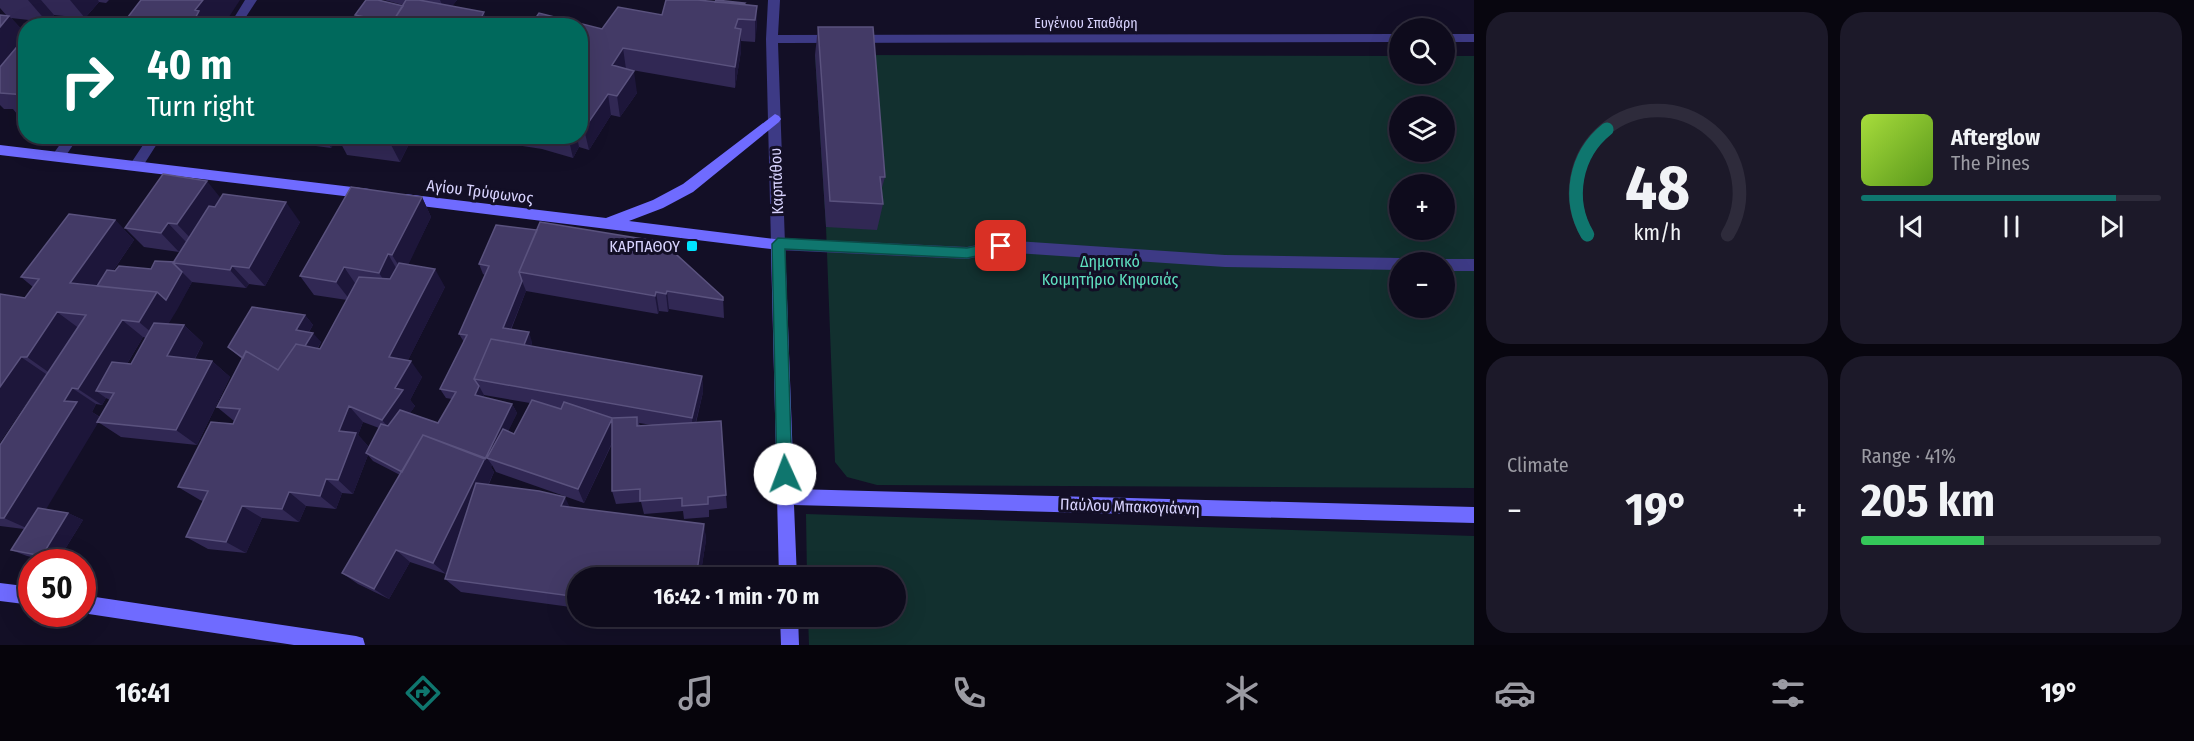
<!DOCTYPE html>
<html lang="en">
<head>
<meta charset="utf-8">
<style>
	:root { --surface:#0e0b1c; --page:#1c1929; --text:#f1f3f6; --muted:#9b9ba3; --line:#2e2b3b; --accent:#0f766e }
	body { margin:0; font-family:"Fira Sans Condensed",sans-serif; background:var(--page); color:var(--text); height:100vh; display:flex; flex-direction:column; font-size:22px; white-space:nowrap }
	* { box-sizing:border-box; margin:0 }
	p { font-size:20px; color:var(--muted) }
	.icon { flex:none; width:33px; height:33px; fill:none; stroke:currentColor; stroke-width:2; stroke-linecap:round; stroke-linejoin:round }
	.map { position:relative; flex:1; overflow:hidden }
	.drawer { display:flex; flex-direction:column; gap:12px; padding:12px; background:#08060f; width:720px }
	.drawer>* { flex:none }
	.guide { position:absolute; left:18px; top:18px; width:570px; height:126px; border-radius:24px; box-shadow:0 6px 24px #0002,0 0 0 2px var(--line); background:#00695c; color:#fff; overflow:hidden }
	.fabs { position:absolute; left:1389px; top:18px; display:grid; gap:12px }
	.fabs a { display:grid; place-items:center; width:66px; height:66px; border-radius:50%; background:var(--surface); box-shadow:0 6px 24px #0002,0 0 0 2px var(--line); font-size:30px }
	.speed { position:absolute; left:18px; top:549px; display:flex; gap:12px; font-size:30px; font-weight:700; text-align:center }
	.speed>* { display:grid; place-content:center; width:78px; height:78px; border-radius:50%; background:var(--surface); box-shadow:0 6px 24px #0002,0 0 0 2px var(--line); line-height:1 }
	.speed .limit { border:9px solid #d22; background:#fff; color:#111 }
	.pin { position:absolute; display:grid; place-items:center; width:51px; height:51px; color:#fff; margin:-26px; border-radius:12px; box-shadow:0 3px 9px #0006 }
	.me { position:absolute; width:66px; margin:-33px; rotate:358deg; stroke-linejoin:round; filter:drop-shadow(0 0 4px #0008) }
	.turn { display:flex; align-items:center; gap:21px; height:126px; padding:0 30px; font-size:27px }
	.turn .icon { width:78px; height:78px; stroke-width:2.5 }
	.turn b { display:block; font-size:42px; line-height:51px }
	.big { font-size:45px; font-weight:700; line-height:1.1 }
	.drawer .tile { flex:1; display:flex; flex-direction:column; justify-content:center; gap:9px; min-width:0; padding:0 21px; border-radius:24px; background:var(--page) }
	.drawer .dial { align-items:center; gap:0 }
	.dial svg { height:156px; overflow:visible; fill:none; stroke:var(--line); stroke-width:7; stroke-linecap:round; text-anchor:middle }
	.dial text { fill:var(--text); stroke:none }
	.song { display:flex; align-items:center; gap:18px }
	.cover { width:72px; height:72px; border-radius:9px; background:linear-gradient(135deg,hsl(80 70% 55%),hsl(90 70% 35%)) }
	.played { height:6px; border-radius:3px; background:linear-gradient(90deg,var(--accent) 85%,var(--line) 85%) }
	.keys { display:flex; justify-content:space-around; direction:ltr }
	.heat { display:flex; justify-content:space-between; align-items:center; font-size:33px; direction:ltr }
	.charge { height:9px; border-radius:4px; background:linear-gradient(90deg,#34c759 41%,var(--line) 0) }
	.drawer .tiles { flex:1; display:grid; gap:12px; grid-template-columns:repeat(2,1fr) }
	.trip { position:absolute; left:567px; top:567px; width:339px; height:60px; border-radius:30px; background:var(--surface); box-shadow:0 6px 24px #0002,0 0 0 2px var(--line); font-weight:700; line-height:60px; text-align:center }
	.dock { display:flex; height:96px; justify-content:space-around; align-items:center; background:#06040b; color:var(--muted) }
	.dock .icon { width:42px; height:42px }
	.dock .current { color:var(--accent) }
	.dock b { font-size:27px; color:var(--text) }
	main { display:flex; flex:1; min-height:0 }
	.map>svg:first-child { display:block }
	.green { fill:#12302f; fill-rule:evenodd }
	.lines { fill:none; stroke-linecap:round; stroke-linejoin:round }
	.service { fill:#3d3a85; fill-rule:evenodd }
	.minor { fill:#3d3a85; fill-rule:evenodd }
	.secondary { fill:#6f6bff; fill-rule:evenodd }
	.wall { fill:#312854; fill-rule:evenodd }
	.shaded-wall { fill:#1d163a }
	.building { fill:#433a66; stroke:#5a527e; stroke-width:1.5 }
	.route { fill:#0f766e; stroke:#0a4d48; stroke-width:1.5 }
	.poi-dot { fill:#00e5ff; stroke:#130f26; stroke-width:2 }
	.labels { text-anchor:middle; stroke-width:6; stroke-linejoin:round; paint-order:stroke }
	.far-street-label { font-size:14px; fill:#d9d4ff; stroke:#130f26 }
	.street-label { font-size:16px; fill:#d9d4ff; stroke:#130f26 }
	.poi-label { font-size:16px; fill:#d9d4ff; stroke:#130f26; text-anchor:end }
	.park-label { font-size:16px; fill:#5fe0c0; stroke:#130f26 }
</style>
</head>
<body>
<main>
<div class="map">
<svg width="1474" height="645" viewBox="0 0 1474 645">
	<rect width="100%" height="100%" fill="#130f26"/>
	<!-- green -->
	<path class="green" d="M815 55 1399 56 1400 74H1444L1445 56H1474V488L877 485 847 477 835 462 826 227ZM1400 106H1444V152H1400ZM1400 184H1444V230H1400ZM1400 262H1444V308H1400Z
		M806 514 1474 536V645H809L808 617 896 616V578L807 577Z"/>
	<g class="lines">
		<!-- service -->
		<path class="service" d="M245 0H257L240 26H229Z
			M66 136H79L63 160H53L51 157Z
			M149 136H162L141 169H131L129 166Z
			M778 238 967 247 1001 240 1225 255 1400 258 1406 262H1400V270L1225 267 1001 252 967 259 778 250 773 248 771 244 773 240Z
			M1444 259H1474V271H1444V262H1438Z"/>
		<!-- minor -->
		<path class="minor" d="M768 0H780L778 35 1400 34V42L778 43 785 244 783 248H773L771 244 766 39Z
			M1444 34H1474V42H1444Z"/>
		<!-- secondary -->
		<path class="secondary" d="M775 114 779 116 781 119 779 122 693 192 663 208 629 221 783 240 785 244 794 489 1474 507V523L794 505 797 578H779L771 249 405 204 398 199 405 194 606 218 653 200 683 184Z
			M0 145 369 189 376 194 369 199 0 155Z
			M0 583 32 587V605L0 601Z
			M82 595 356 636 363 638 365 645H294L82 613Z
			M780 616H798L799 645H781Z"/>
	</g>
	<!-- wall -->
	<path class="wall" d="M0 0H109L106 3 99 2 85 18 54 15 47 22 11 18 26 34V114H17L13 109H4L0 105V15L7 16 0 8Z
		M384 0H457L452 6 488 26H360L355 15 403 6V5Z
		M745 4 757 6 755 42 741 41V51L735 88 626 69 637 93 620 117 611 115 589 150 579 147 573 158 542 149 489 141 487 136H580V26L602 29 662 15Z
		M818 27 885 177 881 191 883 204 877 230 826 227 815 55Z
		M261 136H413L400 162 347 155 338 138 331 148 263 139Z
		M221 197 300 222 265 286 249 284 246 288 192 282 168 324 184 325 203 343 195 359 212 361 230 377 197 445 121 437 98 422 45 509 68 513 83 520 57 562 27 556 11 550 24 529 0 526V445L48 374H46L0 442V294L25 298 33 287 21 277 115 220 134 240 113 271 151 269 174 262 185 243 179 252 144 247 125 228ZM143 337 146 338 131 364H127ZM106 398 110 400 100 417 92 412 96 404 102 405Z
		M422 197 431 217 408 264 445 287 408 360 422 377 410 400 415 406 410 413 438 423 452 399 446 398 440 389 464 342 459 334 485 275 483 274 479 264 668 246 723 297 724 318 669 309 668 312 659 311 658 314 526 291 511 330 532 342 531 346 702 376 703 392 696 423 726 495 727 508 709 510V517L684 519 683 511 644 514 641 502 616 504 612 491V444L584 503 496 472 492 465 491 467 494 472 489 484 570 508 704 524 706 540 700 578H578V608L461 592 445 579 450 566 446 574 410 562 389 599 358 584 342 573 400 475 373 461 368 455 353 494 342 493 336 509 306 506 299 522 262 518 246 553 208 549 186 537 203 501 200 500 178 487 233 424 234 421 217 407 242 359 228 347 305 315 313 325 309 332 321 342 318 348 320 349 347 300 314 295 300 276ZM484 395 530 403 514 434 508 431 517 413 512 404 483 397ZM363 422 379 428 369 447 358 435ZM639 423 652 425 640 426Z
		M640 616H694L693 624Z"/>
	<!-- shaded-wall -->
	<path class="shaded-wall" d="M28 0H41L54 15 47 22Z
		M70 0H98L99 2 85 18Z
		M203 0H240L223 26H191L195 10Z
		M440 0H457L446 14Z
		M757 6V27L755 42V20Z
		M484 12 488 26H477Z
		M9 16 26 34V41L0 71V27Z
		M741 29V51L735 88V67Z
		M623 48 626 69 612 65Z
		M634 71 637 93 620 117 617 96Z
		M608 94 611 115 589 150 584 129Z
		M324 136H337L338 138 331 148Z
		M392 136H413L400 162 389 141Z
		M568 136H577L579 147 573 158Z
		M207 181 223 201 195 243 177 224Z
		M422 197 431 217 404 274 392 255Z
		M286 202 300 222 265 286 249 268Z
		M115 220 134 240 97 294 70 283Z
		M168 223 186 242 179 252 161 233Z
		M388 254 399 273 391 291 379 273Z
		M232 266 249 284 246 288 230 270Z
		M344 267 357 286 350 300 336 282Z
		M435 269 445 287 401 374 389 357Z
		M182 272 192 282 177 310 159 339 139 322 157 292Z
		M522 281 526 291 507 338 503 328Z
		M667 291 669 309 668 312 666 294Z
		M656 292 659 311 658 314 655 296Z
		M57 312 80 329 51 374 27 357Z
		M305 315 313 325 304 339 296 330Z
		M122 320 143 337 110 392 96 391 106 398 102 405 78 389Z
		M184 325 203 343 187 373 167 356Z
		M529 332 532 342 526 362 522 352Z
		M313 333 321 342 294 386 286 377Z
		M21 357 46 374 0 442V387Z
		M212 361 230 377 197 445 176 430Z
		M411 361 422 377 410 400 415 406 395 435 382 420 395 388Z
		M702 376 703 392 693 433 692 418Z
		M479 386 484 395 480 404 475 395Z
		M72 388 96 404 92 412 101 418 33 531 4 518 64 401Z
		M512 404 517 413 494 460 487 458 492 465 491 467 494 472 446 574 433 563Z
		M349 406 363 422 358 435 370 448 366 453 368 455 353 494 338 480 339 431Z
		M612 419 616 434 584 503 578 489Z
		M326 479 342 493 336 509 320 496Z
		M289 492 306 506 299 522 282 509Z
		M565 497 573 514 561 506Z
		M242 506 262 518 246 553 226 542Z
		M68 513 83 520 57 562 42 556Z
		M704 524 706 540 700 578H696Z
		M396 550 410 562 389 599 374 589Z"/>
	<!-- building -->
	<path class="building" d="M141 0H203L195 10 199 11 191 26H121Z
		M366 0H378L403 6 395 18 398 24 355 15Z
		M406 0H419L484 12 477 26H436L395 18Z
		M666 0H698L757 6 755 20 738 19 735 28 741 29 735 67 623 48 612 65 634 71 617 96 608 94 584 129 580 128V26H530L539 13 602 29 618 7 662 15Z
		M716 0 745 3 744 4 715 2Z
		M0 15 9 16 0 27Z
		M818 27H873L885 177H880L883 204 830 201Z
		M26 36V95L0 93V67Z
		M352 136H392L389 141Z
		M163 174 207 181 177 224 168 223 161 233 125 228Z
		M351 187 422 197 392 255 388 254 379 273 344 267 336 282 300 276Z
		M223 194 286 202 249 268 232 266 230 270 173 263 209 206 215 207Z
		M69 214 115 220 70 283 157 292 139 322 122 320 78 389 72 388 64 401 77 402 4 518H0V445L86 315 57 312 27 357H21L0 387V294L25 298 39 279 21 277Z
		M540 222 667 243V246L723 297V300L667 291 666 294 656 292 655 296 519 272Z
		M496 225 537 230 519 272 522 281 503 328 529 332 524 345 491 339 474 379 479 386 475 395 512 404 485 459 423 435 402 472 366 453 381 424 388 426 400 410 438 423 456 392 440 389 467 335 459 334 489 266 479 264Z
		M155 261 174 262 173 263 182 272 166 300 157 292 97 286 107 270 115 271 119 266 151 269Z
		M399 263 435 269 389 357 411 361 395 388 403 390 382 420 349 406 339 431 356 433 338 480 326 479 320 496 289 492 282 509 242 506 226 542 186 537 208 491 178 487 211 422 233 424 240 409 217 407 246 351 278 370 296 344 320 349 359 277 390 279Z
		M252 307 305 315 296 330 313 333 305 346 296 344 278 370 246 351 243 358 228 347Z
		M154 323 184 325 167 356 212 361 176 430 97 422 114 393 96 391 112 362 131 364Z
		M491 339 702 376 692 418 474 379Z
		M532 400 561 409 564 402 612 418 637 417V426L721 421 726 495 708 497V504L682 506V498L640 501V489L612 491V419L578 489 487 458 503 429 514 434Z
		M423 435 485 458 433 563 396 550 374 589 342 573Z
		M476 483 539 491 565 497 561 506 704 524 696 578H578V597L445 579Z
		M38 508 68 513 42 556 11 550Z"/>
	<!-- route -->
	<path class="route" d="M778 238 967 248 1001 241 1007 246 1001 251 967 258 785 249 792 474 790 479 785 481 779 479 777 474 772 244Z"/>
	<!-- markers -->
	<rect class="poi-dot" x="686" y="240" width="12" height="12" rx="3"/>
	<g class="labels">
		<!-- far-street labels -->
		<g class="far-street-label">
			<text x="1086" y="28">Ευγένιου Σπαθάρη</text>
		</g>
		<!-- street labels -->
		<g class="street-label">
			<text transform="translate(776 181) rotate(-92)" y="6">Καρπάθου</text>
			<text transform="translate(480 191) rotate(7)" y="6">Αγίου Τρύφωνος</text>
			<text transform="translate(1130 506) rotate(2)" y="6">Παύλου Μπακογιάννη</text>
		</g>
		<!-- poi labels -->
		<g class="poi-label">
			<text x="680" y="252">ΚΑΡΠΑΘΟΥ</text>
		</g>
		<!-- park labels -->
		<g class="park-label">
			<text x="1110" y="267">Δημοτικό<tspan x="1110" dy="18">Κοιμητήριο Κηφισιάς</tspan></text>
		</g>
	</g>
</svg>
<div class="fabs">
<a><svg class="icon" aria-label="search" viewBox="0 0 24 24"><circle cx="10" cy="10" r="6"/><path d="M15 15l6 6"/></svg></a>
<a><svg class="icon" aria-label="layers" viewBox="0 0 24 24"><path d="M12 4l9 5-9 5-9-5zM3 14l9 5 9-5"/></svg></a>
<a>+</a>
<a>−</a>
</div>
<div class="speed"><div class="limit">50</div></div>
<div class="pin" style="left:1001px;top:246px;background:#d93025"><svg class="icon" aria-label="arrive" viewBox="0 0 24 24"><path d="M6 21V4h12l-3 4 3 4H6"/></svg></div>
<svg class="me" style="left:785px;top:474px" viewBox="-20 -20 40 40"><circle r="19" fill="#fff"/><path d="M0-13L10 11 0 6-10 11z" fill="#0f766e"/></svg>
<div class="trip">16:42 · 1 min · 70 m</div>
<div class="guide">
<div class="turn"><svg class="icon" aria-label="right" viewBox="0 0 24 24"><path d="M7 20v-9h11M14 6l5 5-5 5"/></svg><div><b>40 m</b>Turn right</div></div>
</div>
</div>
<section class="drawer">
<div class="tiles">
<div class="tile dial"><svg viewBox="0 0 100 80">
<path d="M14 69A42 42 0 1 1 86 69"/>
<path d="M14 69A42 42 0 0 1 24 15" stroke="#0f766e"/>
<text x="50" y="56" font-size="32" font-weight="700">48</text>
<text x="50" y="72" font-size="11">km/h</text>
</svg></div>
<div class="tile">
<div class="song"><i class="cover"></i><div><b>Afterglow</b><p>The Pines</p></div></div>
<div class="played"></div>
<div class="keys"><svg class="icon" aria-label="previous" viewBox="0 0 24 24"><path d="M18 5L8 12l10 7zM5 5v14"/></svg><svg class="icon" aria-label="pause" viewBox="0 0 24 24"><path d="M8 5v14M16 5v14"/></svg><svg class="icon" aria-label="next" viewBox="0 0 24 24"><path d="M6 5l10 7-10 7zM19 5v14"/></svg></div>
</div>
<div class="tile"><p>Climate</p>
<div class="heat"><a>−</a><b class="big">19°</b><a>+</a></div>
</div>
<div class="tile"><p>Range · 41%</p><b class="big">205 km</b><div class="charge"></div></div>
</div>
</section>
</main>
<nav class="dock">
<b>16:41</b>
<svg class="icon current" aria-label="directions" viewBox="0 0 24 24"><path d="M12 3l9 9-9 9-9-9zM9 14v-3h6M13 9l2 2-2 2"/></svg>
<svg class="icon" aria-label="music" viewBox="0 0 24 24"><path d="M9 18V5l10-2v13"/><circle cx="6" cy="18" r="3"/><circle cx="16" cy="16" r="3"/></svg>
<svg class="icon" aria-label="phone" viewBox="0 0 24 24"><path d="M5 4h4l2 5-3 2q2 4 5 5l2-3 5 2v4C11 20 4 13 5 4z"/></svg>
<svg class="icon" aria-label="climate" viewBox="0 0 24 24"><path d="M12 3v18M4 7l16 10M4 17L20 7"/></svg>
<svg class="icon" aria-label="car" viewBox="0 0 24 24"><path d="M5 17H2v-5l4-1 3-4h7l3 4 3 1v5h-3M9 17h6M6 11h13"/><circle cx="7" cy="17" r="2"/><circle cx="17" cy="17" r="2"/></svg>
<svg class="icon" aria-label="filters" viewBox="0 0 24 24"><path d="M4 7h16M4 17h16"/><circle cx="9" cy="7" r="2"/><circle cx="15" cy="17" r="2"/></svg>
<b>19°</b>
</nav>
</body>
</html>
